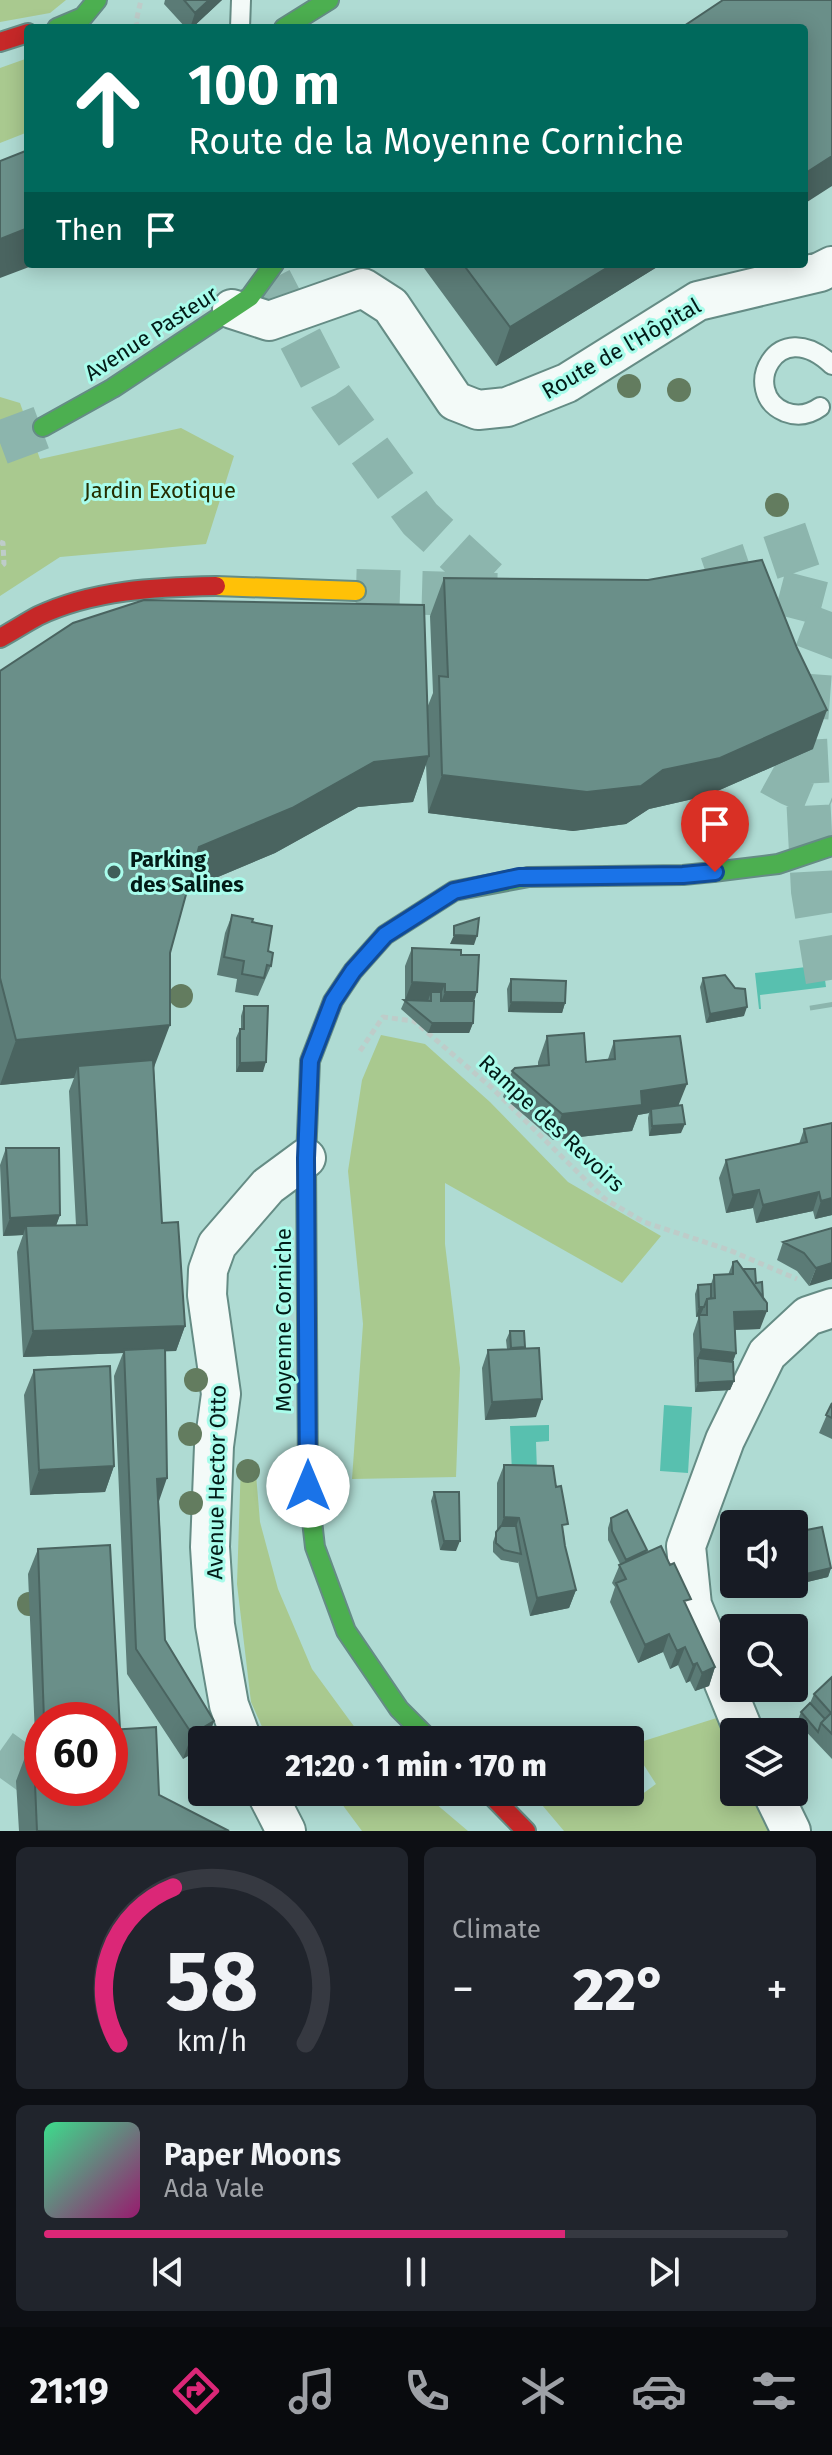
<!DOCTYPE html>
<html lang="en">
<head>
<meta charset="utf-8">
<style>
	:root { --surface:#171b24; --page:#20242c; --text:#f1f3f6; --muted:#9ea1a6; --line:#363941; --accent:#db2777 }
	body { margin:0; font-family:"Fira Sans",sans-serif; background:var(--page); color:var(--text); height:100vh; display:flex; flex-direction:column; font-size:30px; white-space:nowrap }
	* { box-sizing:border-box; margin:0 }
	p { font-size:26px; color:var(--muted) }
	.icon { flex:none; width:44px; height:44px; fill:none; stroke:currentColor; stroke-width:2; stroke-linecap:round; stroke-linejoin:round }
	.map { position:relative; height:1831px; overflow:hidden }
	.drawer { display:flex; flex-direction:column; gap:16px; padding:16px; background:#0d0f14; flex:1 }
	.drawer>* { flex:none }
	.top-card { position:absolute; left:24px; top:24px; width:784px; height:244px; border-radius:8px; box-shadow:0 4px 20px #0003; background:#00695c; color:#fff; overflow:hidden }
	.controls { position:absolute; left:720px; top:1510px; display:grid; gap:16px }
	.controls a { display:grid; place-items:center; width:88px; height:88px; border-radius:8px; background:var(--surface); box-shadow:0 4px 20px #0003; font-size:40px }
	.speed { position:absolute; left:24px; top:1702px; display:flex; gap:16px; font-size:40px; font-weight:700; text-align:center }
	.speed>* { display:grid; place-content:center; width:104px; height:104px; border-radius:50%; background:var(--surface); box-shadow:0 4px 20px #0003; line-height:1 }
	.speed .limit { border:12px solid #d22; background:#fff; color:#111 }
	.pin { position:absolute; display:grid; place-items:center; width:68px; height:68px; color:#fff; margin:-82px -34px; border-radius:50% 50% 50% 0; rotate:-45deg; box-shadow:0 0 8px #0007 }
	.pin .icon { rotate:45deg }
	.me { position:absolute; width:88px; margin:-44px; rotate:0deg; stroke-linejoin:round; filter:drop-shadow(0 0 6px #0008) }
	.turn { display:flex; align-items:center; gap:28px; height:168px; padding:0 32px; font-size:36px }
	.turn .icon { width:104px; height:104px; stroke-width:2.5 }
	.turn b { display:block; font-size:56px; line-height:68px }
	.then { display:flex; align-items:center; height:76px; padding:0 32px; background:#0003; gap:16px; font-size:30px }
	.big { font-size:60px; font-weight:800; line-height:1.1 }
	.drawer .widget { flex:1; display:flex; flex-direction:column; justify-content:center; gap:12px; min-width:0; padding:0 28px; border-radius:12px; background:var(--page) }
	.drawer .dial { align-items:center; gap:0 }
	.dial svg { height:208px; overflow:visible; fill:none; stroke:var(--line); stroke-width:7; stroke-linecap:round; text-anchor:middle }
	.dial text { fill:var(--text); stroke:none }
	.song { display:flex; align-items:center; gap:24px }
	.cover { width:96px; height:96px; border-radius:12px; background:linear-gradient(135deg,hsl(150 70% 55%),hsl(320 70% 35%)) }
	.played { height:8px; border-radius:4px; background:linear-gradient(90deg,var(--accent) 70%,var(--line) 70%) }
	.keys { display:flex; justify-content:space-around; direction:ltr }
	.heat { display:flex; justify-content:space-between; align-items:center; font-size:44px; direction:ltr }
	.drawer .tiles { flex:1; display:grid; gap:16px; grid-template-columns:1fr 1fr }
	.widget:last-child { grid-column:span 2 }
	.trip { position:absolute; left:188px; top:1726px; width:456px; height:80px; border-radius:8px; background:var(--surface); box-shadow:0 4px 20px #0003; font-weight:800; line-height:80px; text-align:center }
	.tab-bar { display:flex; height:128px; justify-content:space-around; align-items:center; background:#090b0e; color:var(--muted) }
	.tab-bar .icon { width:56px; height:56px }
	.tab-bar .current { color:var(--accent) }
	.tab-bar b { font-size:36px; color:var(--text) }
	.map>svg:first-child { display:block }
	.green { fill:#a9c98f }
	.water { fill:#58c0af }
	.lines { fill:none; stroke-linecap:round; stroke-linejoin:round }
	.secondary-tunnel { stroke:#8cb5ad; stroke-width:44; stroke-dasharray:44 22; stroke-linecap:butt }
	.primary-tunnel { stroke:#8cb5ad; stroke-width:44; stroke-dasharray:44 22; stroke-linecap:butt }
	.lane-casing { stroke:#658c85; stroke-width:22 }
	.street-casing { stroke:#658c85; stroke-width:42 }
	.fast-casing { stroke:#658c85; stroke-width:22 }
	.slow-casing { stroke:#658c85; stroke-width:22 }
	.jam-casing { stroke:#658c85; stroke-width:22 }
	.path { stroke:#beccc9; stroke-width:5; stroke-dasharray:6 4; stroke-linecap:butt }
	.lane { stroke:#f3faf8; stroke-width:18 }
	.street { stroke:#f3faf8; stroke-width:38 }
	.fast { stroke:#4caf50; stroke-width:18 }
	.slow { stroke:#ffc107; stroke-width:18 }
	.jam { stroke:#c62828; stroke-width:18 }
	.tree { fill:#637c5f }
	.wall { fill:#5b7b76; fill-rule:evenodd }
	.shaded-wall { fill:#4a6460 }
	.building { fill:#6a8f89; stroke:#4a6460; stroke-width:2 }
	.route-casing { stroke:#114b97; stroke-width:20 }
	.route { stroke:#1a73e8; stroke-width:14 }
	.poi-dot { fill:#3f5e59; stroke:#a9fceb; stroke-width:3 }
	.labels { text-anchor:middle; stroke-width:6; stroke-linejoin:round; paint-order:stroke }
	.street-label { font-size:22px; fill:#021b17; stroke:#a9fceb }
	.park-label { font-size:22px; fill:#252e00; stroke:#a9fceb }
	.poi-label { font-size:22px; font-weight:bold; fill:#021b17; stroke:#a9fceb; text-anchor:start }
</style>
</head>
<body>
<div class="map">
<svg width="832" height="1831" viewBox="0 0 832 1831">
	<rect width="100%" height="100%" fill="#afdbd3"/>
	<!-- green -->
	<path class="green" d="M0 0H66L50 13 0 22Z
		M28 58V132L0 143V68Z
		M0 397 20 403 40 459 181 428 234 456 206 544 60 557 0 596Z
		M381 1035 425 1044 490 1102 568 1182 661 1236 622 1283 445 1183V1244L460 1368 456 1477 352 1479 363 1324 348 1171 362 1080Z
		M241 1461 255 1462 260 1522 278 1589 312 1669 364 1740H268L251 1702 237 1584Z
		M723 1716 734 1740V1792H759L778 1831H564L537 1799 641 1795 656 1784 631 1745Z
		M333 1792H422L468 1831H362Z"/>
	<!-- water -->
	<path class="water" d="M823 965 826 987 760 995 761 1009H759L755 973Z
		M664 1405 692 1407 688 1473 660 1471Z
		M549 1425V1441L536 1442 537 1472 512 1473 510 1426Z"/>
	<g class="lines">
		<!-- secondary-tunnel -->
		<path class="secondary-tunnel" d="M0 443 43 427
			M708 579 832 537
			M714 588 778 592 832 606
			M356 591 497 595"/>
		<!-- primary-tunnel -->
		<path class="primary-tunnel" d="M270 280 331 398 420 519 529 619
			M832 612 810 670 805 737 813 891 832 1007
			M713 741 791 784 832 801
			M0 1751 42 1781"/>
		<defs>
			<path id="lane" d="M240 28 241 0
				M820 407C809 415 798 417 785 412 739 393 776 312 832 365"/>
			<path id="street" d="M232 309 269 321 363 288 391 306 455 401 478 410 507 407 567 383 698 301 820 272 832 266
				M744 1732 692 1605 686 1546 725 1440 767 1354 808 1316 832 1308
				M242 1740 229 1705 215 1625 210 1547 214 1446 221 1394 207 1295 208 1270 217 1245 268 1186 306 1158
				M266 1792 286 1831
				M772 1792 791 1831"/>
			<path id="fast" d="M57 28 83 17 97 0
				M284 28 329 0
				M43 427 113 388 250 297 274 264
				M713 872 778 864 832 846
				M430 1740 399 1709 346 1631 315 1547 308 1486 306 1158 310 1061 333 1001 353 971 385 935 454 891 529 877"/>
			<path id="slow" d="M216 586 356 591"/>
			<path id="jam" d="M0 42 28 33
				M0 638C13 631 25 623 38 616 93 590 156 587 216 586
				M529 877 683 875 713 872
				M488 1792 526 1831"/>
		</defs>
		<!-- lane casing -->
		<use href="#lane" class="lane-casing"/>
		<!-- street casing -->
		<use href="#street" class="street-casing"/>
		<!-- fast casing -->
		<use href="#fast" class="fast-casing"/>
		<!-- slow casing -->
		<use href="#slow" class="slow-casing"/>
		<!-- jam casing -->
		<use href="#jam" class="jam-casing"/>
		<!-- path -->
		<path class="path" d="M138 28 136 22 141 0
			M0 542 3 543 4 564 0 567
			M360 1051 383 1017 414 1021 492 1088 605 1199 644 1222 729 1250 797 1279"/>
		<!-- lane -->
		<use href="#lane" class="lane"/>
		<!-- street -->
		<use href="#street" class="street"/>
		<!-- fast -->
		<use href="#fast" class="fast"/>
		<!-- slow -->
		<use href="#slow" class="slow"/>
		<!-- jam -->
		<use href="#jam" class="jam"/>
	</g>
	<!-- trees -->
	<g class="tree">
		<circle cx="629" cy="386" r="12"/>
		<circle cx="679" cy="390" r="12"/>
		<circle cx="777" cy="505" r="12"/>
		<circle cx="181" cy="996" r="12"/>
		<circle cx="196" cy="1380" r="12"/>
		<circle cx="190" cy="1434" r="12"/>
		<circle cx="248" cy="1471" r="12"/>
		<circle cx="191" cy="1503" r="12"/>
		<circle cx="29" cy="1604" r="12"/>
	</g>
	<!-- wall -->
	<path class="wall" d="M165 0H222L192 28H186L164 4Z
		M421 264H662L496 366Z
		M444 578 813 749 706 796 649 809 626 824 573 831 428 813 426 764 413 802 358 807 275 853 187 890 170 953 154 1069 162 1223 185 1326 176 1351H165L159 1502 165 1640 214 1721 207 1740H202L183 1759 127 1674 114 1376 123 1353 23 1357 17 1252 23 1235 3 1236 0 1165 6 1148 60 1215 56 1226 76 1225 69 1091 74 1078 0 1085V671L427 708 433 693 430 616Z
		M232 915 252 922 268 951 271 966 258 996 235 992 237 979 217 975 225 933Z
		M412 948 461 955 474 1001 473 1023 469 1033H428L401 1009 405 1000V966Z
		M703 978 744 1016 706 1023 700 987Z
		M511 979 565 1003 562 1013 508 1012 507 989Z
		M244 1006 263 1072H236V1038L240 1029H241V1016Z
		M547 1036 586 1062 608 1059 614 1041 679 1105 681 1133 649 1136 648 1118 649 1113 638 1115 632 1131 553 1140 503 1097 512 1071 538 1066V1062Z
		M804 1129 832 1215 815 1219 813 1211 756 1223 753 1208 726 1213 719 1178 726 1160 799 1144Z
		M832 1228 809 1286 797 1271 777 1260 783 1242Z
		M733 1262 743 1269 756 1283 760 1329 735 1330 736 1353 733 1362 734 1381 730 1390 695 1392 693 1334 699 1316 696 1317 695 1294 698 1285 711 1284 714 1275H728Z
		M510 1331 524 1349 536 1417 485 1420 482 1368 488 1350 507 1349 506 1340Z
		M34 1370 114 1466 105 1492 30 1495 24 1395Z
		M832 1403V1439L819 1433Z
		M504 1465 564 1535 565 1546 576 1590 569 1608 530 1616 518 1561V1563L501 1560 493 1552V1542L497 1530V1483Z
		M434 1492 456 1551 440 1550 431 1501Z
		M611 1518 647 1550 646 1553 687 1608 715 1667 709 1686 695 1691 690 1681 686 1683 678 1665 670 1669 663 1652 638 1663 610 1602 615 1587 612 1583 620 1564 608 1540V1528Z
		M796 1532 831 1568 828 1577 803 1583 794 1548V1538Z
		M38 1549 120 1730 159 1795 229 1831H19L16 1781 33 1736 35 1735 28 1574ZM42 1720H110L42 1788Z
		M832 1677V1759L797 1722 801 1712 810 1703 814 1694Z"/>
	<!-- shaded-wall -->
	<path class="shaded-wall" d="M209 0H222L192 28H190L195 13Z
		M832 156V186L804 204V174Z
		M28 228V264H37L0 278V239Z
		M613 264H662L496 366 510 327Z
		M827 710 813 749 706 796 649 809 626 824 573 831 428 813 442 775Z
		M429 756 413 802 358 807 275 853 182 892 199 847 374 762Z
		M454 935 477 936 474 945 450 944Z
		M412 982 445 984 438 1002 431 992 428 1001 405 1000Z
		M445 992H477L471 1011 438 1010Z
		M511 1002 565 1003 562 1013 508 1012Z
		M747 1007 744 1016 706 1023 710 1014Z
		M432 1023H473L469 1033H428Z
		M170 1025 153 1070 78 1066 74 1078 0 1085 16 1040Z
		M266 1062 263 1072H236L240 1063Z
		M687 1084 677 1109H651L649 1113 638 1115 632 1131 553 1140 562 1114 641 1091Z
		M685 1124 681 1133 649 1136 652 1126Z
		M759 1190 753 1208 726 1213 733 1195Z
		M819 1192 813 1211 756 1223 763 1205Z
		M832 1198V1215L815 1219 821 1201Z
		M60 1215 53 1233 26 1226 23 1235 3 1236 10 1218Z
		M832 1263V1279L809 1286 816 1268Z
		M699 1307H704L700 1316 696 1317Z
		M767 1311 760 1329 727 1330 734 1312Z
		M185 1326 176 1351 124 1353V1350L123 1353 23 1357 33 1331Z
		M701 1349 736 1353 729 1371 698 1358 694 1367Z
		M734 1381 730 1390 695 1392 698 1383Z
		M542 1399 536 1417 485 1420 492 1402Z
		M114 1466 105 1492 30 1495 39 1470Z
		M167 1478 158 1504 157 1479Z
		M504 1517 519 1518 513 1536H497Z
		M444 1541H460L456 1551 440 1550Z
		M831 1568 828 1577 803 1583 806 1574Z
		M576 1590 569 1608 530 1616 537 1598Z
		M669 1634 663 1652 638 1663 645 1645Z
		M685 1647 678 1665 670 1669 677 1651Z
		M697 1663 690 1681 686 1683 693 1665Z
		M715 1667 709 1686 695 1691 702 1673Z
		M214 1721 207 1740H202V1748L183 1759 192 1734Z"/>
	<!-- building -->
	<path class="building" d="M184 0H209L195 13Z
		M723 0H832V156L804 174V28H681Z
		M28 150V228L0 239V161Z
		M463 264H613L510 327Z
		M762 560 797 648 827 710 720 758 663 770 641 786 587 792 442 775 439 676 448 677 444 578 648 580Z
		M144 600 424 605 429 756 374 762 292 808 199 847 170 953V1025L16 1040 0 978V671L73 623Z
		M232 915 253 919 252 922 272 926 268 951 273 953 271 966 267 965 264 978 242 974 244 961 224 957Z
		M479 918 477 936 454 935V926Z
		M412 948 461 950V955H479L477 992H445V984L412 982Z
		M725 975 735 988 745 989 747 1007 710 1014 703 978Z
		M511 979 566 981 565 1003 511 1002Z
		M431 992H441V1001H474L473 1023H432L404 1000 431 1001Z
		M244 1006H268L266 1062 240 1063V1029H244Z
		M584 1033 586 1062 615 1059 614 1041 680 1036 687 1084 641 1091 642 1105 562 1114 512 1071 515 1068 549 1065 547 1036Z
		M153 1060 162 1223 178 1222 185 1326 33 1331 26 1226 87 1225 78 1066Z
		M682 1105 685 1124 652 1126 651 1109Z
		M832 1123V1198L821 1201 819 1192 763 1205 759 1190 733 1195 726 1160 807 1142 804 1129Z
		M6 1148H59L60 1215 10 1218Z
		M832 1228V1263L816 1268 804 1253 783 1242Z
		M737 1261 767 1303V1311L734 1312 736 1353 701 1349 699 1315H707V1299L715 1298 714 1275 733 1274V1262Z
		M743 1269H755L756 1283 762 1282 763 1298Z
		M711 1284V1298L707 1299 704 1307H699L698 1285Z
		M510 1331H524L525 1347 511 1348Z
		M165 1348 167 1478 157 1479 165 1640 214 1721 192 1734 136 1649 124 1350Z
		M539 1348 542 1399 492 1402 488 1350Z
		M698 1358 733 1362 734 1381 698 1383Z
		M110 1366 114 1466 39 1470 34 1370Z
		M832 1403V1418L826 1415Z
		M504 1465 553 1466 556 1487 561 1486 568 1524 562 1525 565 1546 576 1590 537 1598 519 1518 504 1517Z
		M434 1492H459L460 1541H444Z
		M627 1510 647 1550 626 1560 612 1531 611 1518Z
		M501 1526H516L521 1554 504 1550 496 1543V1532Z
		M822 1527 831 1568 806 1574 796 1532Z
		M110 1545 120 1729 110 1730V1720H44L38 1549Z
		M661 1546 670 1565 674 1563 691 1599 684 1601 715 1667 702 1673 697 1663 693 1665 685 1647 677 1651 669 1634 645 1645 616 1583 626 1579 619 1565Z
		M832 1677V1734L821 1723 831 1713 814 1694Z
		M810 1703 825 1719 821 1723 818 1732 801 1712Z
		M156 1727 159 1795 229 1831H37L33 1736 42 1735V1788H110V1730Z"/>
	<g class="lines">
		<defs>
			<path id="route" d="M308 1486 306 1158 310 1061 333 1001 353 971 385 935 454 891 519 877 683 875 715 872"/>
		</defs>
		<!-- route casing -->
		<use href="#route" class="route-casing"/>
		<!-- route -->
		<use href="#route" class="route"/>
	</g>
	<!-- markers -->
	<circle class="poi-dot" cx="114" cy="872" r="8"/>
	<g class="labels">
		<!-- street labels -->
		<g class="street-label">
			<text transform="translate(151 333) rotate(-33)" y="8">Avenue Pasteur</text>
			<text transform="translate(621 348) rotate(-30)" y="8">Route de l'Hôpital</text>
			<text transform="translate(552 1123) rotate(43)" y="8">Rampe des Revoirs</text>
			<text transform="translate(283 1320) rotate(-90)" y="8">Moyenne Corniche</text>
			<text transform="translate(216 1482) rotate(-89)" y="8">Avenue Hector Otto</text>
		</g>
		<!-- park labels -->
		<g class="park-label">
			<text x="160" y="498">Jardin Exotique</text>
		</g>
		<!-- poi labels -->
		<g class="poi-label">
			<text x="130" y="867">Parking<tspan x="130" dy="25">des Salines</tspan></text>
		</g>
	</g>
</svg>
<div class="controls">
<a><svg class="icon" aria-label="sound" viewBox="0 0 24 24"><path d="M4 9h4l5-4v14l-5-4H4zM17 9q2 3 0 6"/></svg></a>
<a><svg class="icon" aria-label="search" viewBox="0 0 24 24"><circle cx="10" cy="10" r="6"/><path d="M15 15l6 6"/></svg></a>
<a><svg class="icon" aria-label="layers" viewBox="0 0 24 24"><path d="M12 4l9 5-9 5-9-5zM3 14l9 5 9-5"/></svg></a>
</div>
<div class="speed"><div class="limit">60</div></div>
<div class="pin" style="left:715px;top:872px;background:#d93025"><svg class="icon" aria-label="arrive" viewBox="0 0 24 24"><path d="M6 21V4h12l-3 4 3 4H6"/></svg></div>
<svg class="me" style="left:308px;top:1486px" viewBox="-20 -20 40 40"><circle r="19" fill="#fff"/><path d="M0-13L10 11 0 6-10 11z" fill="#1a73e8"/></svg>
<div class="trip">21:20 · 1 min · 170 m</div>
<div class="top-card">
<div class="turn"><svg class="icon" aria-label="ahead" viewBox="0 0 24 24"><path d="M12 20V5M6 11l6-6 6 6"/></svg><div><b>100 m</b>Route de la Moyenne Corniche</div></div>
<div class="then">Then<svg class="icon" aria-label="arrive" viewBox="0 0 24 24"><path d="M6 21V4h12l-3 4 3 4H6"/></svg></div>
</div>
</div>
<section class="drawer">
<div class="tiles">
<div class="widget dial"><svg viewBox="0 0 100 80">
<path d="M14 69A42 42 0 1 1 86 69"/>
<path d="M14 69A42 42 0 0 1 35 9" stroke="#db2777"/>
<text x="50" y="56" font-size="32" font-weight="700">58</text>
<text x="50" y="72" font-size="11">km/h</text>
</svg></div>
<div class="widget"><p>Climate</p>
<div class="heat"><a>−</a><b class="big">22°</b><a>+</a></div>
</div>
<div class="widget">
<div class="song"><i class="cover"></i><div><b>Paper Moons</b><p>Ada Vale</p></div></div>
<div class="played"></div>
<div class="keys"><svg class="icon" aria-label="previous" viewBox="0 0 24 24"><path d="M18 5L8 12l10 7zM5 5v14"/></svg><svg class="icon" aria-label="pause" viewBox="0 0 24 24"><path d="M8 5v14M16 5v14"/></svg><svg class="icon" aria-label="next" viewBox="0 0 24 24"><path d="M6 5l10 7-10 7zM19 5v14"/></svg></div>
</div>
</div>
</section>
<nav class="tab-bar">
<b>21:19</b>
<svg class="icon current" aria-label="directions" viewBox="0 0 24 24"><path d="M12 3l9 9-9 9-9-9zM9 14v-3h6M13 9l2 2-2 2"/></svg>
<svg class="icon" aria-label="music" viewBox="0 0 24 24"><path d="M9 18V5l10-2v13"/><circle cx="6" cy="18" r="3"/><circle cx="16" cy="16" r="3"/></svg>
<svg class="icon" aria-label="phone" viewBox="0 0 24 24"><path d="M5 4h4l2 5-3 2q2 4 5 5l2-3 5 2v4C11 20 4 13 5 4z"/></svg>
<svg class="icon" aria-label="climate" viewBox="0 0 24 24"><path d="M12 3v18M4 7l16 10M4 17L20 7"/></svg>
<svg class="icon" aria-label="car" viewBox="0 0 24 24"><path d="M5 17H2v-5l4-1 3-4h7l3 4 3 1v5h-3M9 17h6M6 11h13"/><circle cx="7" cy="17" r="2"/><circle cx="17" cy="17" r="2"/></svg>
<svg class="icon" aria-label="filters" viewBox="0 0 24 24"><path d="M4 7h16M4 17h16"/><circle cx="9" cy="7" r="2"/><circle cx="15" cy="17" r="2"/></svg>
</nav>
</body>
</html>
